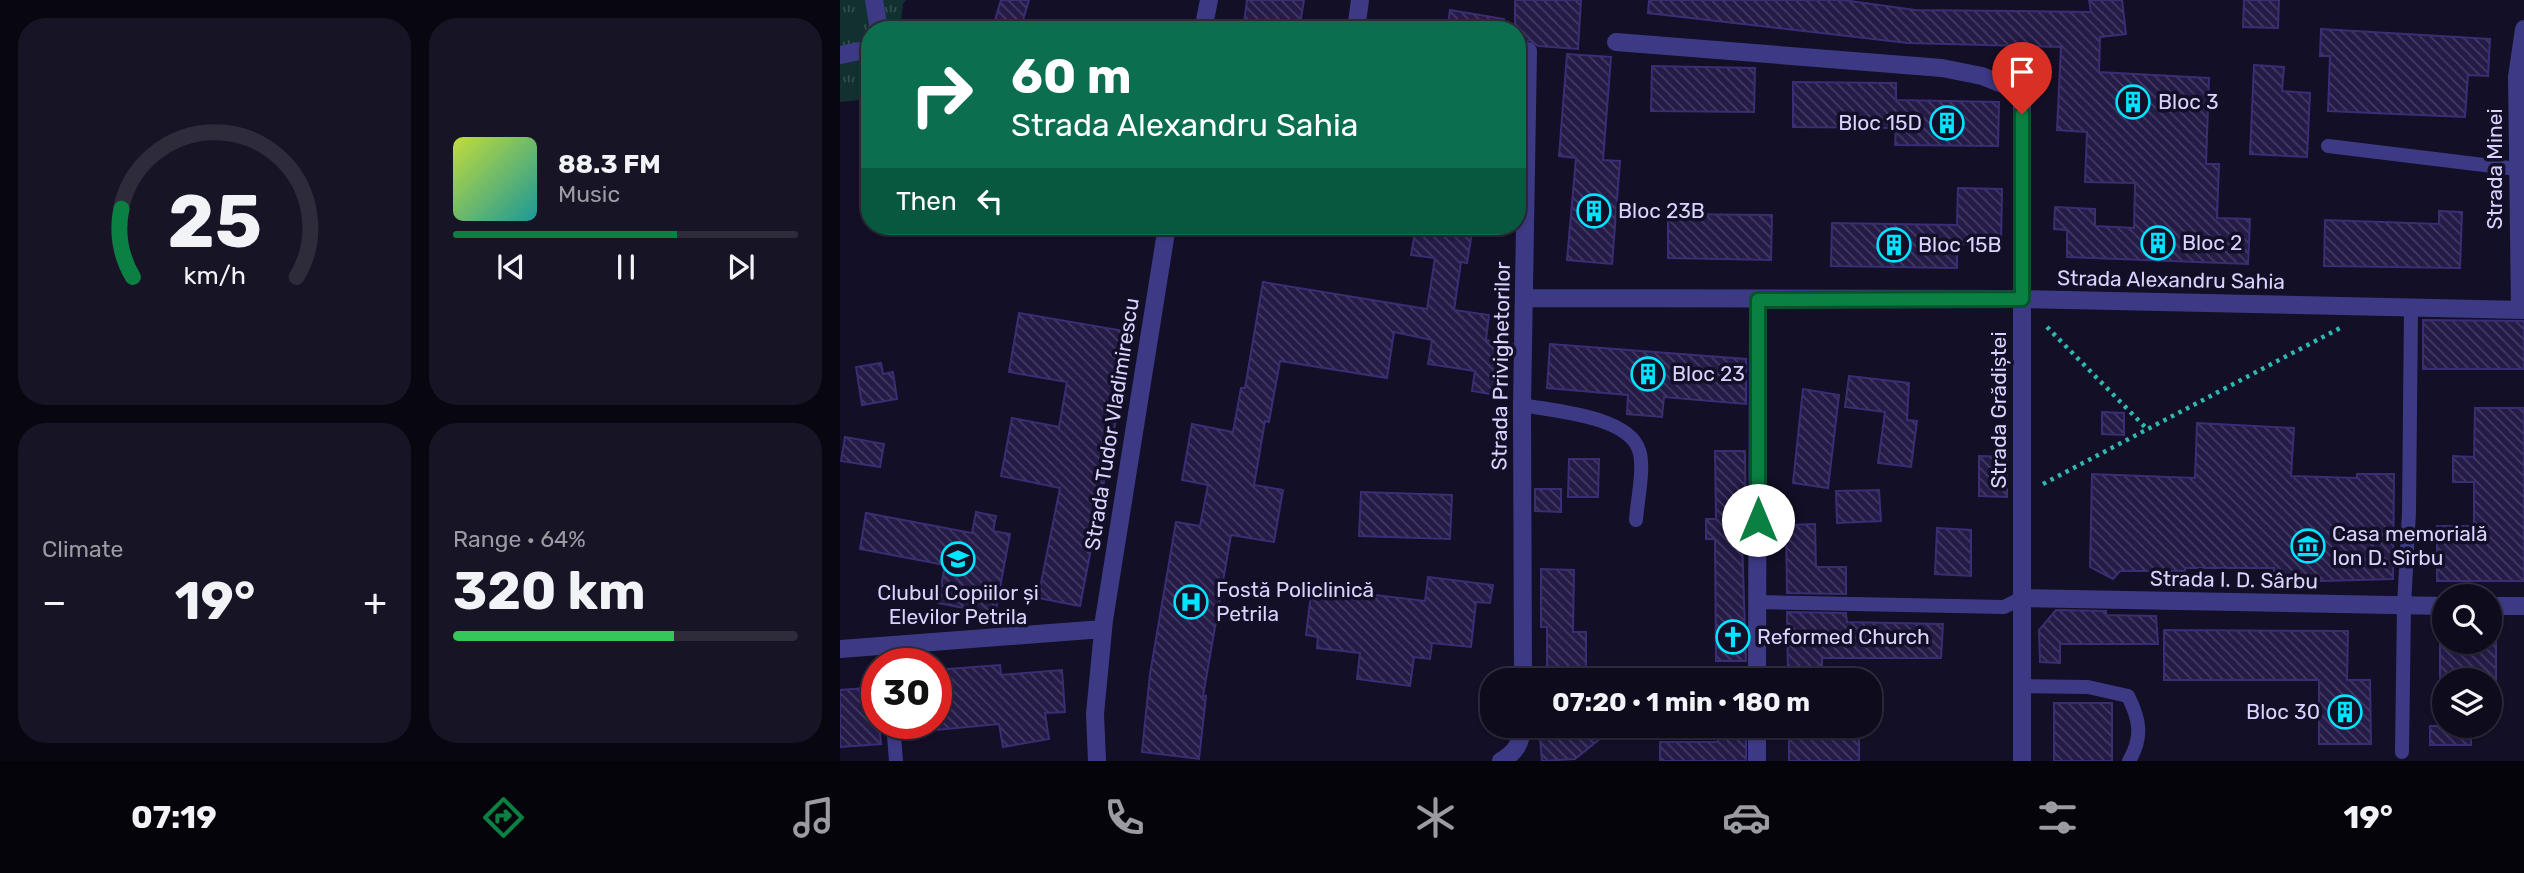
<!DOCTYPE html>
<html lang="en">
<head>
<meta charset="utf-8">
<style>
	:root { --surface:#0e0b1c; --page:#171425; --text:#f1f3f6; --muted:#9b9ba3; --line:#2e2b3b; --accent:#0b8043 }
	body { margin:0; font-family:Rubik,sans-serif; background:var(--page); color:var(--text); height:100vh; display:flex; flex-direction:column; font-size:26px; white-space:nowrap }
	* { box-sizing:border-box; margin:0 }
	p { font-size:23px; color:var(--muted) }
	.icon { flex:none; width:38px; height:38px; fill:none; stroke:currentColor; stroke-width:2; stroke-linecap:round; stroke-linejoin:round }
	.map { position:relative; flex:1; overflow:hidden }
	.side { display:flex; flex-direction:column; gap:18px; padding:18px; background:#08060f; width:840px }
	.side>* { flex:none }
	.hud { position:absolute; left:21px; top:21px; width:665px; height:214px; border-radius:28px; box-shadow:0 2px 5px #0004,0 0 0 2px var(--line); background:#0b6e4f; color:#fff; overflow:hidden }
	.fabs { position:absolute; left:1592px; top:584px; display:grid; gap:14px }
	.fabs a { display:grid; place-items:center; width:70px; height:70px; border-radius:50%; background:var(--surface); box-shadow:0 2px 5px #0004,0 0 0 2px var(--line); font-size:35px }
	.speed { position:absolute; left:21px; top:648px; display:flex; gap:14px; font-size:35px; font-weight:700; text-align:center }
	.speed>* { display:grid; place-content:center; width:91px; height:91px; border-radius:50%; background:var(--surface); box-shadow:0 2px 5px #0004,0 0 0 2px var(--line); line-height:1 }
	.speed .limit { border:10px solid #d22; background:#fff; color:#111 }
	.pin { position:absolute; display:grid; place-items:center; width:60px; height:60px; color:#fff; margin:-72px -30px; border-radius:50% 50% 50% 0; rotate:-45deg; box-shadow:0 0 7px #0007 }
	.pin .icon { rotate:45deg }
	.me { position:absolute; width:77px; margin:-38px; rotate:0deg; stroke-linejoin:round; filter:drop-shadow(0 0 5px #0008) }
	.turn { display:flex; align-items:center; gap:24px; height:147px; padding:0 35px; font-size:32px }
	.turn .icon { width:91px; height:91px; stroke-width:2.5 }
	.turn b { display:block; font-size:49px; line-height:60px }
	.then { display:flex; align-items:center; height:66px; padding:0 35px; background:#0003; gap:14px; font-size:26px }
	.big { font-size:52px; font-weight:700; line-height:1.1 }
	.side .widget { flex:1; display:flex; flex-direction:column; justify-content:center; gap:10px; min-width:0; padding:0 24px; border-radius:28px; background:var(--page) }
	.side .dial { align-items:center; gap:0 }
	.dial svg { height:182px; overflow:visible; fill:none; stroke:var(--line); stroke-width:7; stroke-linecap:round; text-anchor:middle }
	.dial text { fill:var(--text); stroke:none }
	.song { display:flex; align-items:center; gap:21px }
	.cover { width:84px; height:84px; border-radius:10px; background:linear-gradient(135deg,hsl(70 70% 55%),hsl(180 70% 35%)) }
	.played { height:7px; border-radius:4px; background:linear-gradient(90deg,var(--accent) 65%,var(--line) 65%) }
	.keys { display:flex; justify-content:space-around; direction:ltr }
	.heat { display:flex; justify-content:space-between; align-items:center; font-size:38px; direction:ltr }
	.charge { height:10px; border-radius:5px; background:linear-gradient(90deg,#34c759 64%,var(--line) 0) }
	.side .tiles { flex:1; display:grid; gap:18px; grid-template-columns:repeat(2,1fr) }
	.trip { position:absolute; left:640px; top:668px; width:402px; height:70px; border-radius:28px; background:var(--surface); box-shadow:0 2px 5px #0004,0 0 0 2px var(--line); font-weight:700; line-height:70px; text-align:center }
	.tabs { display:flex; height:112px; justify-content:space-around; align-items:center; background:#06040b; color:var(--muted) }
	.tabs .icon { width:49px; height:49px }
	.tabs .active { color:var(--accent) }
	.tabs b { font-size:32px; color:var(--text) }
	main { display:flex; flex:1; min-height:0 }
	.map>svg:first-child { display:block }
	.grass { fill:url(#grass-tufts) }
	.building { fill:url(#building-back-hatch); stroke:#3b2d73; stroke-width:2 }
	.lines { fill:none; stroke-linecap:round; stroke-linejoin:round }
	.path { stroke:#2fb8b0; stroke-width:4.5; stroke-dasharray:3.5 5; stroke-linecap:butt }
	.service { stroke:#3d3a85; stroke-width:14 }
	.pedestrian { stroke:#3d3a85; stroke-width:18 }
	.minor { stroke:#3d3a85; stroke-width:18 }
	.route-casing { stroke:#07532c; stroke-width:18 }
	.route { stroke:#0b8043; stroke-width:12 }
	.labels { text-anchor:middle; stroke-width:7; stroke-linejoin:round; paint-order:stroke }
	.poi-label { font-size:21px; fill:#d9d4ff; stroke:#130f26; text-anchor:start }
	.street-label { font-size:21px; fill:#d9d4ff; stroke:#130f26 }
</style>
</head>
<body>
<main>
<section class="side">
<div class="tiles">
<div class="widget dial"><svg viewBox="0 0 100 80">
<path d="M14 69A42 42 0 1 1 86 69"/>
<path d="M14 69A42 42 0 0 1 9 39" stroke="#0b8043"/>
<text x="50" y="56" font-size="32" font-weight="700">25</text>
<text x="50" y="72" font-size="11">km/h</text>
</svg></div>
<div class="widget">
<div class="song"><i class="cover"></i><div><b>88.3 FM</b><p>Music</p></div></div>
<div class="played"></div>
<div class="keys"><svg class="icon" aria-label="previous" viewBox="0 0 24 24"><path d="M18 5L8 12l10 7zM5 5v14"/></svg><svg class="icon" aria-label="pause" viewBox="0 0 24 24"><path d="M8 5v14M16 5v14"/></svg><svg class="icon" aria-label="next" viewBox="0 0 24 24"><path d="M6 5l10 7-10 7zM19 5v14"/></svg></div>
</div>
<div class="widget"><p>Climate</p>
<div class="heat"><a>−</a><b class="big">19°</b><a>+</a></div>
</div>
<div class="widget"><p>Range · 64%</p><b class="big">320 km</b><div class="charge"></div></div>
</div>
</section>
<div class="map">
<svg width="1684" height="761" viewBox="0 0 1684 761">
	<defs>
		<pattern id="grass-tufts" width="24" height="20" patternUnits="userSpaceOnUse" patternTransform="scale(1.75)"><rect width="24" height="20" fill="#12302f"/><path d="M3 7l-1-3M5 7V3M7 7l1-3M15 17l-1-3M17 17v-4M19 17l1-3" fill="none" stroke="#344d4e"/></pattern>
		<pattern id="building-back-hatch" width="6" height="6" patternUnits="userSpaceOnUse" patternTransform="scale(1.75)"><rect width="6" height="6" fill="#241b47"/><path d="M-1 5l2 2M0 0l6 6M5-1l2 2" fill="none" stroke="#433b63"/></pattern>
	</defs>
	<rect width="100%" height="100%" fill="#130f26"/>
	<!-- grass -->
	<path class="grass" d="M0 0H66L63 4 60 30H30V99L0 102Z"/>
	<!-- building -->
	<path class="building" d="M161 0H189L180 30H152Z
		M407 0H464L459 30H403Z
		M675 0H741L738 49 698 46 689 40 677 44V30H675Z
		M809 0H1003L1075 10 1251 12 1249 0H1282L1286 34 1260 37 1259 72 1369 78 1366 164H1379L1377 218 1410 219 1408 264 1227 257V230L1214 229 1215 207 1255 209V226L1294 228 1295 183 1245 182 1247 132 1217 130 1221 47 1068 43 808 13Z
		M1404 0H1439L1438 28 1403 27Z
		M610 10 664 19 663 30H607Z
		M1481 29 1650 39 1648 76 1628 75 1625 117 1488 111 1490 56H1480Z
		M727 54 771 57 763 160 780 161 772 264 727 260 736 158 719 156Z
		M1414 65 1444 67 1442 91 1470 93 1467 157 1410 154Z
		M812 66 915 68 914 112 811 111Z
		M953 82 1056 83V100L1159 102 1158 146 1055 145 1056 128 953 127Z
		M1118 188 1162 189 1161 245 1117 244V268L991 266 992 223 1117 225Z
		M1599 211 1622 212 1620 268 1484 266 1485 220 1599 224Z
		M828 214 932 215 931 260 828 258Z
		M576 226H633L627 263 621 262 614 310 649 315 646 340 672 344 663 396 632 391 635 371 588 364 592 340 554 332 547 378 440 361 429 422 425 421 414 485 443 490 436 530 434 542 391 535 363 696H366L359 759 302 752 310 674 336 522 360 526 368 485 342 480 352 424 393 432 401 388H405L423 282 587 309 595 258 571 255Z
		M179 313 290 332 279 404 240 606 198 598 220 488 161 476 172 418 219 427 227 382 169 372Z
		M1583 320 1684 321V369H1583Z
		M710 344 906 359V404L824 397 822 417 787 414 788 395 707 388Z
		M41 363 43 374 53 372 57 399 22 405 16 367Z
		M1009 376 1069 383 1067 420 1077 421 1071 467 1038 463 1045 412 1005 407Z
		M963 389 999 395 988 488 953 483Z
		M1635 408H1684V581H1597V526H1634V482H1613V456L1634 457Z
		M1262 412 1284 413V435L1262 434Z
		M1357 423 1454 428 1451 476 1517 478V474H1554L1553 579 1443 582V576H1440V573H1434V568H1345V571H1280L1273 579 1250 567 1252 474 1355 478Z
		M5 437 44 444 40 467 1 461Z
		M875 451H905L906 539H902L906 661H876L875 539H866V519H876Z
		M1139 456 1167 457V497L1139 496Z
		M729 459H759L758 497H728Z
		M695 489H721V512L695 511Z
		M1039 490 1041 521 997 523 996 491Z
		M521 492 612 495 610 539 519 536Z
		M136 512 156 516 153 531 170 534 155 614 98 603 105 565 20 549 26 513 132 533Z
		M975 524 976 567H1006V594L947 593 946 525Z
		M1097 528 1131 530V576L1095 574Z
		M701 569 734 570 733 632H746V669H707V627H701Z
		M588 577 653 585 650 603 636 602 631 647 592 643 590 659 574 657 570 686 517 679 520 653 477 648 478 637 466 635 471 594 518 600 519 593 585 601Z
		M1216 610 1266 611V615L1316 616 1318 644H1220V663L1200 662 1199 630Z
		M947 612 1006 613 1007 622 1103 624 1101 658H982V681H948Z
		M1324 630 1508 631 1507 680H1530L1531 744H1479V680H1324Z
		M1600 642H1656V680L1600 681Z
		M160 665 161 675 222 670 225 712 205 713 209 739 163 747 159 724 96 730V670Z
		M37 687V723H39L41 744 0 747V690Z
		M1214 703H1272V761H1214Z
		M699 726H776L735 759 702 761Z
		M878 726H906V761H820V742H878Z
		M949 726 1019 727V761H949Z
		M1590 726H1631V745H1590Z"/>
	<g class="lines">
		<!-- path -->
		<path class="path" d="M1207 327 1308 430
			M1203 484 1502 327"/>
		<!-- service -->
		<path class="service" d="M1488 146 1677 169
			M682 405C713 411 788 416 799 450 805 467 797 502 796 520
			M917 602 1164 607 1182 598
			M46 645 49 663
			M1182 686 1248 687 1288 696C1300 720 1303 737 1289 761
			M53 723 56 761
			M1562 752 1564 606 1569 512 1571 308"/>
		<!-- pedestrian -->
		<path class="pedestrian" d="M34 0 39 30
			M0 55 30 49"/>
		<!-- minor -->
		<path class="minor" d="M363 30 369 0
			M516 30 520 0
			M776 42 1102 68 1142 76 1182 92V761
			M684 298 1182 299 1684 310
			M1680 310 1677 77 1684 29
			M1182 598 1605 606
			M1650 606H1684
			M0 649 263 629
			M683 681 682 405 688 51
			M917 681 918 300
			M257 761 255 714 264 620 327 226
			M661 761C676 752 681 744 682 726
			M917 761V726"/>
	</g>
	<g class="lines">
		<defs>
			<path id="route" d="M918 520V300L1182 299V114"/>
		</defs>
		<!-- route casing -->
		<use href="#route" class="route-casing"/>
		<!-- route -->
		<use href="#route" class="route"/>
	</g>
	<!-- icons -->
	<defs>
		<symbol id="building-ring" viewBox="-11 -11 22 22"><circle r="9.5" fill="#130f26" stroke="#00e5ff" stroke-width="1.5"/><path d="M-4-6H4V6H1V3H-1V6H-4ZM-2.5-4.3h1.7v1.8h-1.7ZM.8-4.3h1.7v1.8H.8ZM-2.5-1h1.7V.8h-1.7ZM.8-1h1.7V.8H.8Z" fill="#00e5ff"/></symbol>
		<symbol id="museum-ring" viewBox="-11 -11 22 22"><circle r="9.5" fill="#130f26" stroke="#00e5ff" stroke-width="1.5"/><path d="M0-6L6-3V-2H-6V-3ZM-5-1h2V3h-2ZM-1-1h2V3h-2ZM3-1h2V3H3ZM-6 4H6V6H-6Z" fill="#00e5ff"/></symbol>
		<symbol id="school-ring" viewBox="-11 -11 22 22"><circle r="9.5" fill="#130f26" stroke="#00e5ff" stroke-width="1.5"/><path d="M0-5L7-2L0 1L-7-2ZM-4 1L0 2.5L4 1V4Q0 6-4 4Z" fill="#00e5ff"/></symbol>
		<symbol id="hospital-ring" viewBox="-11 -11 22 22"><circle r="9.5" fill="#130f26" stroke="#00e5ff" stroke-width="1.5"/><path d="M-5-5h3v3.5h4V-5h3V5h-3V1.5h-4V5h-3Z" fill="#00e5ff"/></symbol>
		<symbol id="church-ring" viewBox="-11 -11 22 22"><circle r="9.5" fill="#130f26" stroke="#00e5ff" stroke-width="1.5"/><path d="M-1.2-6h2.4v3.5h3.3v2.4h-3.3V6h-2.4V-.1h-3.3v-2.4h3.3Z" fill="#00e5ff"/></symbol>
	</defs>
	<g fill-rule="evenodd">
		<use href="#building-ring" x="1274" y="83" width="38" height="38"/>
		<use href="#building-ring" x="1088" y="104" width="38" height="38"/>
		<use href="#building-ring" x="735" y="192" width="38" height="38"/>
		<use href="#building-ring" x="1299" y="224" width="38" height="38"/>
		<use href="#building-ring" x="1035" y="226" width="38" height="38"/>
		<use href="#building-ring" x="789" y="355" width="38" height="38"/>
		<use href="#museum-ring" x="1449" y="527" width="38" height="38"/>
		<use href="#school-ring" x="99" y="540" width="38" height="38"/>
		<use href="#hospital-ring" x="332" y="583" width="38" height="38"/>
		<use href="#church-ring" x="874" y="618" width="38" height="38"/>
		<use href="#building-ring" x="1486" y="693" width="38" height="38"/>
	</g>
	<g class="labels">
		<!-- poi labels -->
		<g class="poi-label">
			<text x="1318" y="109">Bloc 3</text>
			<text x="1082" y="130" text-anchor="end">Bloc 15D</text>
			<text x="778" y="218">Bloc 23B</text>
			<text x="1342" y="250">Bloc 2</text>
			<text x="1078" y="252">Bloc 15B</text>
			<text x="832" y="381">Bloc 23</text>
			<text x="1492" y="541">Casa memorială<tspan x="1492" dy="24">Ion D. Sîrbu</tspan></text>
			<text x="376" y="597">Fostă Policlinică<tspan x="376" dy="24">Petrila</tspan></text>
			<text x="118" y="600" text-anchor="middle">Clubul Copiilor și<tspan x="118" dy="24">Elevilor Petrila</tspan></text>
			<text x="917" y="644">Reformed Church</text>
			<text x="1480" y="719" text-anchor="end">Bloc 30</text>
		</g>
		<!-- street labels -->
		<g class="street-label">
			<text transform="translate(1655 169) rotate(-90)" y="7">Strada Minei</text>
			<text transform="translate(1331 280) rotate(1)" y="7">Strada Alexandru Sahia</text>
			<text transform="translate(661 366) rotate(-89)" y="7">Strada Privighetorilor</text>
			<text transform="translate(1159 410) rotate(-90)" y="7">Strada Grădiștei</text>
			<text transform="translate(272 424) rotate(-81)" y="7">Strada Tudor Vladimirescu</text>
			<text transform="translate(1394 580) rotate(1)" y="7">Strada I. D. Sârbu</text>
		</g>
	</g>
</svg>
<div class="fabs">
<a><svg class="icon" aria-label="search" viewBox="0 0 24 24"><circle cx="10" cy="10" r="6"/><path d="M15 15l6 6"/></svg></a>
<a><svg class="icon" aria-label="layers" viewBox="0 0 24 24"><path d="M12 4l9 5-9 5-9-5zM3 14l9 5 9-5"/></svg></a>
</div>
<div class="speed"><div class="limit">30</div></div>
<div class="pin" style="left:1182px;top:114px;background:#d93025"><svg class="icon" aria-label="arrive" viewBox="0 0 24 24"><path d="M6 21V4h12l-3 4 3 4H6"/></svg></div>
<svg class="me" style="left:918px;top:520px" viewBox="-20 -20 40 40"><circle r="19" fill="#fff"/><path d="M0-13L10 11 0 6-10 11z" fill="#0b8043"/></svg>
<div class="trip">07:20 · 1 min · 180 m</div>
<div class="hud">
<div class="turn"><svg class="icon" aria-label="right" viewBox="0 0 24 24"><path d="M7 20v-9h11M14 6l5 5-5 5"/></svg><div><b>60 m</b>Strada Alexandru Sahia</div></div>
<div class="then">Then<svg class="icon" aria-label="left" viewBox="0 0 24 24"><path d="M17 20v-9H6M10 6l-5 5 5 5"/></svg></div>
</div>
</div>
</main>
<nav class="tabs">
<b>07:19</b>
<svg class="icon active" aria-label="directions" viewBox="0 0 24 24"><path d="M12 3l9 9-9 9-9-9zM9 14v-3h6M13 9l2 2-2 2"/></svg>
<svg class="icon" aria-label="music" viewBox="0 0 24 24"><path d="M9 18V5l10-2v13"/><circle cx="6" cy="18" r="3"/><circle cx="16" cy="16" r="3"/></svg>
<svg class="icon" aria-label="phone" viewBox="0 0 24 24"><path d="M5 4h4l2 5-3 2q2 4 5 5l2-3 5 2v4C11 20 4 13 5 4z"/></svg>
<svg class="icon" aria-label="climate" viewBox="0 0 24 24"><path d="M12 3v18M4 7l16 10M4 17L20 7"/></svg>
<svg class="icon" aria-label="car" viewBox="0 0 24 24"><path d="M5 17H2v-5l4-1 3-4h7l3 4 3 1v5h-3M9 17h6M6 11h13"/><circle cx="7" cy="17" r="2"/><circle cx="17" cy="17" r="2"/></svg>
<svg class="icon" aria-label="filters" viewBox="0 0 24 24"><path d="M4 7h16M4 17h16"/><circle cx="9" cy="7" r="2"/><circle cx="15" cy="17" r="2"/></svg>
<b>19°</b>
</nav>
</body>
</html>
